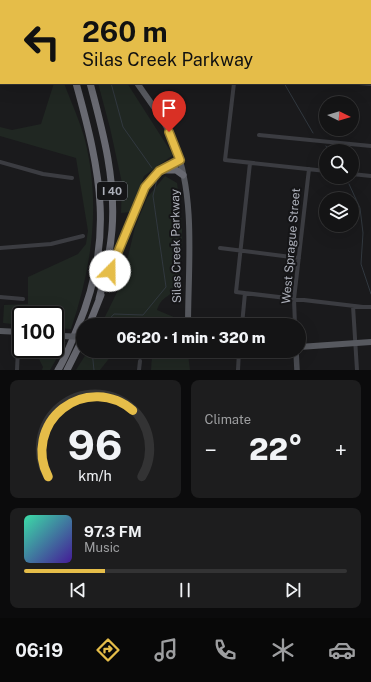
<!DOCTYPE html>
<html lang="en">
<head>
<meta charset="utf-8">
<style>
	:root { --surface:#141415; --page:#1d1d1e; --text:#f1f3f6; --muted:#9d9ea0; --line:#333334; --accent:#e5bd49 }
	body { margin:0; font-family:"Public Sans",sans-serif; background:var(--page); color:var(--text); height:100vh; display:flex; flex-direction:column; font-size:15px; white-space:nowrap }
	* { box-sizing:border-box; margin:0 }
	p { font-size:13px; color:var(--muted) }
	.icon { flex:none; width:22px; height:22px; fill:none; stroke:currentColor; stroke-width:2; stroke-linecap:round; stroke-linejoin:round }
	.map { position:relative; height:370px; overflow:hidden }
	.side { display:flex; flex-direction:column; gap:10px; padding:10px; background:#0b0b0c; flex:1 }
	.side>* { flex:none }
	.top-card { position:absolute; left:0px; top:0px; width:371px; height:84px; box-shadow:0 4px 16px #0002,0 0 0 1px var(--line); background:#e5bd49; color:#111; overflow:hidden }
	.needle { width:26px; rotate:95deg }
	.tools { position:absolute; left:319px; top:96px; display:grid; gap:8px }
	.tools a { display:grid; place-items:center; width:40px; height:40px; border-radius:50%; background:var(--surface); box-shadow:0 4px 16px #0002,0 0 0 1px var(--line); font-size:20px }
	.speed { position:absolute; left:12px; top:306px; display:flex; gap:8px; font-size:20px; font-weight:700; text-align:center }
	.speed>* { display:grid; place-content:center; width:52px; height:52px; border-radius:50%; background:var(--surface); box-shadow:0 4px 16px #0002,0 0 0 1px var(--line); line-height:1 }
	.speed .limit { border:2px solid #111; border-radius:6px; background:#fff; color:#111 }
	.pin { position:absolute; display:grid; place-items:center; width:34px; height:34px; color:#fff; margin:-41px -17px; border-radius:50% 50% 50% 0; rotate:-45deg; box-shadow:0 0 4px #0007 }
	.pin .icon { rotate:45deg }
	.me { position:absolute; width:44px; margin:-22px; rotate:22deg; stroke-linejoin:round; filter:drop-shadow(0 0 3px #0008) }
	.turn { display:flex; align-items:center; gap:14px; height:84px; padding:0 16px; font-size:18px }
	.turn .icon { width:52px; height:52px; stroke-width:2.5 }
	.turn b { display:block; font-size:28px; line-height:34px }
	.big { font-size:30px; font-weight:800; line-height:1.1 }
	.side .tile { flex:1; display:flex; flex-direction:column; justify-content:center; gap:6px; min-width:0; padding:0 14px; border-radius:8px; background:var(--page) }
	.side .dial { align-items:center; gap:0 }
	.dial svg { height:104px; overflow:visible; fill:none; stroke:var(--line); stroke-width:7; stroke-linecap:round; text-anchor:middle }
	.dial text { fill:var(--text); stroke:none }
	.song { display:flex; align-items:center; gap:12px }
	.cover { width:48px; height:48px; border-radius:6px; background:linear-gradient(135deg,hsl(160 70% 55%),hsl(260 70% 35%)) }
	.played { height:4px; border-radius:2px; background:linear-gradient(90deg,var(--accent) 25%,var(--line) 25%) }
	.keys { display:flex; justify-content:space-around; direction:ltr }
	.heat { display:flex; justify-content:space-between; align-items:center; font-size:22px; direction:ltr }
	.side .tiles { flex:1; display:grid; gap:10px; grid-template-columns:1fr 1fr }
	.tile:last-child { grid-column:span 2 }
	.trip { position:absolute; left:76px; top:318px; width:230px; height:40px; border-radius:20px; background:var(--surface); box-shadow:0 4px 16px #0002,0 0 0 1px var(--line); font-weight:800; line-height:40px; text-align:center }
	.tabs { display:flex; height:64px; justify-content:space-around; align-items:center; background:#080808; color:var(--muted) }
	.tabs .icon { width:28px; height:28px }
	.tabs .selected { color:var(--accent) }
	.tabs b { font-size:18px; color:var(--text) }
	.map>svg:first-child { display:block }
	.built { fill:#262629 }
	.green { fill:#202722 }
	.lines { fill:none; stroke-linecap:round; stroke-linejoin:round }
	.stream { stroke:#31383f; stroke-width:1 }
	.street { stroke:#3b3c41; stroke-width:4 }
	.secondary { stroke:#494b51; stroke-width:5.5 }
	.primary { stroke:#57595f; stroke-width:6 }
	.highway { stroke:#686971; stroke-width:7 }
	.primary-bridge { stroke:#57595f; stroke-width:6 }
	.route-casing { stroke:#957b2f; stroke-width:10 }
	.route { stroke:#e5bd49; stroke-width:7 }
	.labels { text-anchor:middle; stroke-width:4; stroke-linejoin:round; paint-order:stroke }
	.shield { fill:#151517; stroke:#7f8289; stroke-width:1 }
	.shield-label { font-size:11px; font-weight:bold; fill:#adb0ba }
	.street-label { font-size:12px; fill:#adb0ba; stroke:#151517 }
</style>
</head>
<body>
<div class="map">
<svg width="371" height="370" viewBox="0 0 371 370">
	<rect width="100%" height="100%" fill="#1a1a1c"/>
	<!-- built -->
	<path class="built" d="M106 0H222V1Z"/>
	<!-- green -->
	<path class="green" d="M54 83H64C71 102 80 121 85 140 101 204 92 267 71 329L55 328V315H21V325L3 323 4 305 28 304V277L78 254 86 244 88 231 76 158 0 136V127L12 130 41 124Z
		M98 83H127L173 155 144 176 131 212 121 213 122 183 110 128Z
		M165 176 177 183C182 214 187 260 174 289 170 298 162 295 157 310L176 318V325H101L122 282 135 227 147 198Z
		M55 341 66 342 50 370H42L43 367 39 359 24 358V349H55Z
		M88 351H159L188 354 190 370H151L152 356H111L100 370H76Z"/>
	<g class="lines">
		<!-- stream -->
		<path class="stream" d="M86 0V1
			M262 0V1
			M111 83 123 127 152 168
			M284 83 313 133
			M326 146 329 151
			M349 184 360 208 363 233 361 264 371 294
			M104 325 114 314 143 315 166 287 153 196 157 179
			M92 351 94 370"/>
		<!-- street -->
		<path class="street" d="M1 0V1
			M351 0V1
			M164 1V0
			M370 34H371
			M0 38H1
			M234 83 225 160 326 171
			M359 83 371 84
			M259 135 371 146
			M0 162 43 174 72 178
			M250 163 236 292 363 307H371
			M352 174 371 176
			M0 248 51 244 83 236
			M220 248 299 258
			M0 297 23 299
			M353 306 357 370
			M242 325 245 293
			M295 325 294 299 309 169
			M17 370 18 349
			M139 370 140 361
			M238 370 239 351"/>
		<!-- secondary -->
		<path class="secondary" d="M296 351 297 370"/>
		<!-- primary -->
		<path class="primary" d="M99 0V1
			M137 83C151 103 167 123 175 146 196 198 188 269 188 325
			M0 331 21 332
			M55 335 63 336
			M299 347 371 342"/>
		<!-- highway -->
		<path class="highway" d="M36 0V1
			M54 0V1
			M67 0V1
			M90 83C103 132 116 179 112 230 110 254 105 276 99 299
			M165 170H176L183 175
			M108 276 145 187 159 171 180 160
			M89 325 101 295
			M58 370C66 357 71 343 77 329 115 240 101 173 76 83
			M67 370 83 338"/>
		<!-- primary-bridge -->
		<path class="primary-bridge" d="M63 336 83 337"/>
	</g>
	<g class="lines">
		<defs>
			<path id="route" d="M110 271 145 187 159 171 180 160 169 132"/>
		</defs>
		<!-- route casing -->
		<use href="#route" class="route-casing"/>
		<!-- route -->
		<use href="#route" class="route"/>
	</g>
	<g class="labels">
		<!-- shield labels -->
		<rect class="shield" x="97" y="182" width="30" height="18" rx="3"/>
		<g class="shield-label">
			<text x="112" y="195">I 40</text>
		</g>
		<!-- street labels -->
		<g class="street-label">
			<text transform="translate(176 246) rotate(-91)" y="4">Silas Creek Parkway</text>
			<text transform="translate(291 246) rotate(-85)" y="4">West Sprague Street</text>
		</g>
	</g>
</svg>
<div class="tools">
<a><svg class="needle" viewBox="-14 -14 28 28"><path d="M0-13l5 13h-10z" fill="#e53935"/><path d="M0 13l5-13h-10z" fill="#9d9ea0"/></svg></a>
<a><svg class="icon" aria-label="search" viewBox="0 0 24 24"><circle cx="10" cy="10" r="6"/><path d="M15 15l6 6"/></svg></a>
<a><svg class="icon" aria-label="layers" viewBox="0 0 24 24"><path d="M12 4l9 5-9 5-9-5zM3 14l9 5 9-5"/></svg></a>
</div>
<div class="speed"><div class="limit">100</div></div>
<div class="pin" style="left:169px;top:132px;background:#d93025"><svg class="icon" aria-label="arrive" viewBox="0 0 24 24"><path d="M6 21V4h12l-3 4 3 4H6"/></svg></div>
<svg class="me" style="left:110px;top:271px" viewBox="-20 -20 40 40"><circle r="19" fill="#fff"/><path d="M0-13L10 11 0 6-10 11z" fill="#e5bd49"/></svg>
<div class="trip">06:20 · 1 min · 320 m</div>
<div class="top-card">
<div class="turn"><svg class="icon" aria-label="left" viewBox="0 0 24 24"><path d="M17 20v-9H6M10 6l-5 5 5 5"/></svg><div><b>260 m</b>Silas Creek Parkway</div></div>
</div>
</div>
<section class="side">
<div class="tiles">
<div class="tile dial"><svg viewBox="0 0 100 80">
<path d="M14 69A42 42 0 1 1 86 69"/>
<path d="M14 69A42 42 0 0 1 79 18" stroke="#e5bd49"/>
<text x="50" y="56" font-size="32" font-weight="700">96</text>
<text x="50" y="72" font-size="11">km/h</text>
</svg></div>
<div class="tile"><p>Climate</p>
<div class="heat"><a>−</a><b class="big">22°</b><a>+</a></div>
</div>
<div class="tile">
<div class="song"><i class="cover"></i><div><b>97.3 FM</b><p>Music</p></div></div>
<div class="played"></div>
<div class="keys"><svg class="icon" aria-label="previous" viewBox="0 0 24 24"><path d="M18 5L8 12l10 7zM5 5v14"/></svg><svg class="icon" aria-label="pause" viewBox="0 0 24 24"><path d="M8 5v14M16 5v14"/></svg><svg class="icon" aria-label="next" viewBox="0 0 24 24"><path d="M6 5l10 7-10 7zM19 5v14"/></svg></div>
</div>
</div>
</section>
<nav class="tabs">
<b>06:19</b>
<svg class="icon selected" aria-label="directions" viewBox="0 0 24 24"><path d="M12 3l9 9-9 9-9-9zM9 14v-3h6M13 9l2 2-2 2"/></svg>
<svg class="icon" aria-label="music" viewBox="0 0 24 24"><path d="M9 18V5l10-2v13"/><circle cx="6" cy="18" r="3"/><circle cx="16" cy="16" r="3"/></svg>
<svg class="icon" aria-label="phone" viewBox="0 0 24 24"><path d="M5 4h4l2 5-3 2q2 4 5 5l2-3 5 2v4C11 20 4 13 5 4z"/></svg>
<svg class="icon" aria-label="climate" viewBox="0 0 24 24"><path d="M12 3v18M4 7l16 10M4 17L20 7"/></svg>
<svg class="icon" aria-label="car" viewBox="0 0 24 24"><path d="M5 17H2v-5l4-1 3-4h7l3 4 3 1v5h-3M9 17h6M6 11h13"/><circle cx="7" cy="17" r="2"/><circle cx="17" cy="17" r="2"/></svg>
</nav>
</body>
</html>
